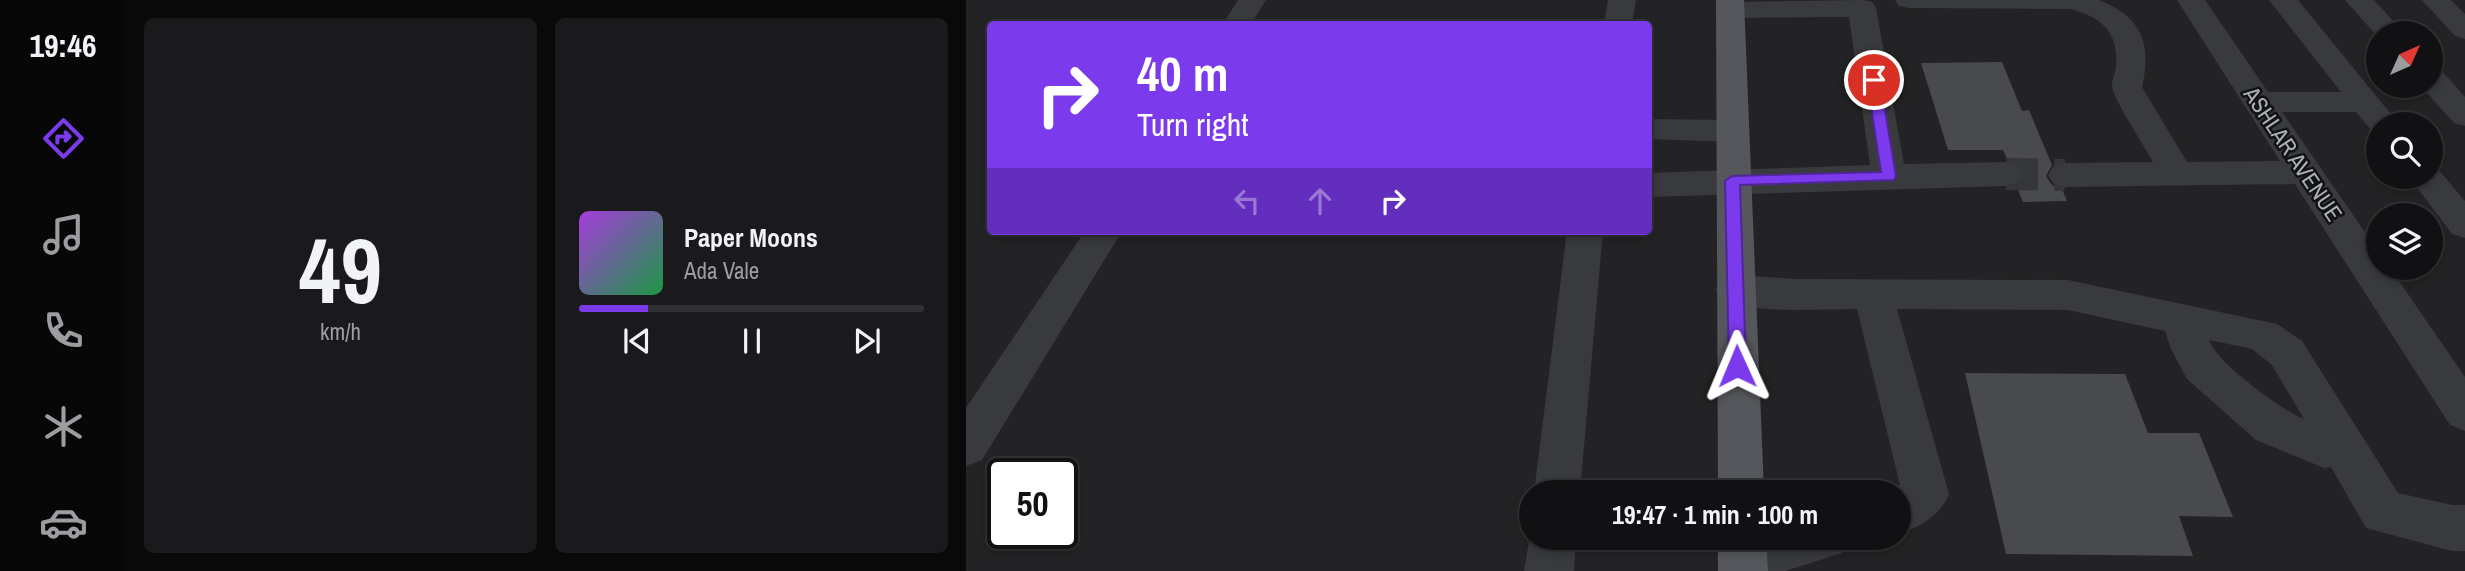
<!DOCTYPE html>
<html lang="en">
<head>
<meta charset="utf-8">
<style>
	:root { --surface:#111113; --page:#1a1a1c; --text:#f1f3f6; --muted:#9c9da0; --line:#303133; --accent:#7c3aed }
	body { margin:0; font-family:"Archivo Narrow",sans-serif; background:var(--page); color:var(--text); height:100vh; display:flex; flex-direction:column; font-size:26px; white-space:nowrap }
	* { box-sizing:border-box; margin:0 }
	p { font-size:23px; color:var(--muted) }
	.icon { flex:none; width:38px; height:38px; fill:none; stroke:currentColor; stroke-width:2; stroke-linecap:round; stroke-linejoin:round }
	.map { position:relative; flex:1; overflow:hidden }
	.sheet { display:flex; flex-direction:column; gap:18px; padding:18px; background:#09090a; width:840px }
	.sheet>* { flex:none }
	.banner { position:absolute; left:21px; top:21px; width:665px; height:214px; border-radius:7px; box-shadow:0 4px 10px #0003,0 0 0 2px var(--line); background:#7c3aed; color:#fff; overflow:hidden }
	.needle { width:46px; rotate:45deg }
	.tools { position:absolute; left:1400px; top:21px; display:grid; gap:14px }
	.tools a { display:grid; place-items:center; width:77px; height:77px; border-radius:50%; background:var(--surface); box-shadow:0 4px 10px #0003,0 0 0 2px var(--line); font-size:35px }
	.speed { position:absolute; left:21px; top:458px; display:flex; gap:14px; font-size:35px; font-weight:700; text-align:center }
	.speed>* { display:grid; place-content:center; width:91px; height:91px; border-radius:50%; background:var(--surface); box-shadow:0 4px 10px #0003,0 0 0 2px var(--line); line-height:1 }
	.speed .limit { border:4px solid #111; border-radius:10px; background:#fff; color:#111 }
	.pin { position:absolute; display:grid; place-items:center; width:60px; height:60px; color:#fff; margin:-30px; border:4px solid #fff; border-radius:50%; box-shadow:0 2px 7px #0007 }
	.me { position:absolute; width:77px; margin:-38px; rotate:359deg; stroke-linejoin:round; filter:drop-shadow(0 0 5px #0008) }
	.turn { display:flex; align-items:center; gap:24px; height:147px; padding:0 35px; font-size:32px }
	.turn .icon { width:91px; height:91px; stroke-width:2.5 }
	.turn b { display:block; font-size:49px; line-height:60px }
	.lanes { display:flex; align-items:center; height:66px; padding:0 35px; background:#0003; justify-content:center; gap:35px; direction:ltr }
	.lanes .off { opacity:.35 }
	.sheet .tile { flex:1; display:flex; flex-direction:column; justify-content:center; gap:10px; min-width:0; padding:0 24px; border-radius:10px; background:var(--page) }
	.sheet .dial { align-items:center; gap:0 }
	.dial b { font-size:91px; line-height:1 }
	.song { display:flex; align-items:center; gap:21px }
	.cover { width:84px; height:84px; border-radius:10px; background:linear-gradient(135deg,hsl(280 70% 55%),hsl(140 70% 35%)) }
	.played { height:7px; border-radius:4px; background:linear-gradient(90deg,var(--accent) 20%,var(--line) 20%) }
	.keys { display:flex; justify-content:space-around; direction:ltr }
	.sheet .tiles { flex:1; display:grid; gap:18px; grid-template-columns:repeat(2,1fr) }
	.trip { position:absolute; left:553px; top:480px; width:392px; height:70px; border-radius:35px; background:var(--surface); box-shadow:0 4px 10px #0003,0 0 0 2px var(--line); font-weight:700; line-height:70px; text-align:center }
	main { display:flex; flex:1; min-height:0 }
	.menu { display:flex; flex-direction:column; width:126px; justify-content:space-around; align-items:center; background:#070708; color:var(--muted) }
	.menu .icon { width:49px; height:49px }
	.menu .active { color:var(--accent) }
	.menu b { font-size:32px; color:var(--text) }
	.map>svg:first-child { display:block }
	.built { fill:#232325; fill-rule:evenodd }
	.building { fill:#494a4d }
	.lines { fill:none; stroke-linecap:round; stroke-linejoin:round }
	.minor-tunnel { stroke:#353639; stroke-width:32; stroke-dasharray:32 16; stroke-linecap:butt }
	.minor { fill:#383a3d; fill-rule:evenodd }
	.major { fill:#55575c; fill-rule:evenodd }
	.route { fill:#7c3aed; stroke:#51269a; stroke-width:2 }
	.labels { text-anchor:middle; stroke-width:5; stroke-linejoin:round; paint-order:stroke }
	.street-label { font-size:23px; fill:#abb0b7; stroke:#121214 }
</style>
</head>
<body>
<main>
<nav class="menu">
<b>19:46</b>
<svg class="icon active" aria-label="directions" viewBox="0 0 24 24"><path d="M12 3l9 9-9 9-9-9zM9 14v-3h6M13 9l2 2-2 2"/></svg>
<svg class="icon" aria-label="music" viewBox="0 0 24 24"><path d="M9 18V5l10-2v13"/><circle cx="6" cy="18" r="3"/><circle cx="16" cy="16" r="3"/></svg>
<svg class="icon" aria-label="phone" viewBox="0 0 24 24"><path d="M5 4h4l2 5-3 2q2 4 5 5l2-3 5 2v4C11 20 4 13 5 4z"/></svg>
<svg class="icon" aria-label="climate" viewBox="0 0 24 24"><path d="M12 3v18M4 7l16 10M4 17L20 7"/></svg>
<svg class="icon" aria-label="car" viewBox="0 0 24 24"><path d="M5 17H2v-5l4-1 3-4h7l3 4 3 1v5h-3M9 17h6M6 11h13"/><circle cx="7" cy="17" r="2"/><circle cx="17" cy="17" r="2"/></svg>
</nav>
<section class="sheet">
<div class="tiles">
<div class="tile dial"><b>49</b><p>km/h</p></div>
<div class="tile">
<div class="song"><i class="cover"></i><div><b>Paper Moons</b><p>Ada Vale</p></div></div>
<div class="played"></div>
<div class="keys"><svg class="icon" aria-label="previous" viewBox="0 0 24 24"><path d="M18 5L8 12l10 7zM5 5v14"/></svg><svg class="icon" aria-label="pause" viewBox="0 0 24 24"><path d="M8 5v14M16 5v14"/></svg><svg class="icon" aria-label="next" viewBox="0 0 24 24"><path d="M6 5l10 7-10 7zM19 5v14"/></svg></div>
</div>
</div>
</section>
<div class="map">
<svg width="1499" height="571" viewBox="0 0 1499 571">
	<rect width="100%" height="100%" fill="#171719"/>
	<!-- built -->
	<path class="built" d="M0 0H1499V571H0ZM24 24H682V231H24ZM1412 33H1465V86H1412ZM1412 124H1465V177H1412ZM1412 215H1465V268H1412ZM37 474H96V534H37ZM565 492H933V537H565Z"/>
	<!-- building -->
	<path class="building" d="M1036 62 1056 111 1063 110 1086 165 1080 176 1086 185 1096 189 1101 201 1057 202 1050 185 1059 173 1053 164 1041 159 1037 150H982L955 63Z
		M999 373 1159 374 1182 433H1233L1267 517 1213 516 1227 556 1040 554Z"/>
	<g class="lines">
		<!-- minor-tunnel -->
		<path class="minor-tunnel" d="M1040 174 1099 175"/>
		<!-- minor -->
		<path class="minor" d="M272 0H300L285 24H257Z
			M642 0H670L666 24H638Z
			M897 0 906 2 910 8 938 164 1040 162 1052 166 1057 174 1052 182 1040 186 682 197V173L904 165 883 17 764 18 754 16 750 10 754 4 764 2Z
			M929 0H1133C1176 17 1186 44 1176 87L1221 162 1314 161 1211 0H1239L1302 92H1375L1303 0H1332L1433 124H1412V133L1406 131 1390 112H1316L1412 251V268H1424L1499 377V431L1484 425 1329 184 1099 187 1087 183 1082 175 1087 167 1099 163 1187 162C1180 149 1146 97 1146 86 1146 79 1150 71 1150 65 1153 32 1134 16 1104 9L943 8 933 6Z
			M1379 0H1408L1438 33H1412V37Z
			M1456 0H1485L1499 14V39L1489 36Z
			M1465 69 1476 71 1499 97V126L1488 123 1455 86H1465Z
			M682 119 766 120 778 124 782 131 778 138 766 142 682 139Z
			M1465 167 1472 169 1499 201V238L1486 234 1443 177H1465Z
			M119 231H156L16 460 0 466V408Z
			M601 231H637L614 492H568Z
			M769 275 830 279 1102 280 1311 324 1336 341 1432 493 1486 505H1499V551H1486L1400 528 1365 467 1358 468 1290 440 1221 379 1205 349 1199 331 1102 310 931 309 983 494C974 516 955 526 933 534V492H923L934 485 891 309C848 309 797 314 755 301L750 290 755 279ZM1243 340 1286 349 1306 365 1338 419C1315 410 1250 362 1243 340Z
			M565 529V537H610L608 571H558Z
			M771 537H883L876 553 819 571H757L751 559 759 542Z"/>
		<!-- major -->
		<path class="major" d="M750 0H778L798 492H752Z
			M752 537H800L802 571H752Z"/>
	</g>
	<!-- route -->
	<path class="route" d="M908 76 914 80 930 176 928 180 774 185 780 366 777 371H765L763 366 759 181 766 176 915 172 901 80Z"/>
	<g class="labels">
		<!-- street labels -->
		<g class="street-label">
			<text transform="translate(1327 154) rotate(56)" y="8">ASHLAR AVENUE</text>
		</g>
	</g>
</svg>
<div class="tools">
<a><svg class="needle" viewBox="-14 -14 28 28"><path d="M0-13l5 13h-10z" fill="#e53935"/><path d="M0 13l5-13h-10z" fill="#9c9da0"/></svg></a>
<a><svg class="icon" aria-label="search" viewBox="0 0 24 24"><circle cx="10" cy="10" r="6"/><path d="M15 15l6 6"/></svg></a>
<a><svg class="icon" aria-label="layers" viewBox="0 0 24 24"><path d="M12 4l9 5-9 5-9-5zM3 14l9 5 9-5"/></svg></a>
</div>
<div class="speed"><div class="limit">50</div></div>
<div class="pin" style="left:908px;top:80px;background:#d93025"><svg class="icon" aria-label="arrive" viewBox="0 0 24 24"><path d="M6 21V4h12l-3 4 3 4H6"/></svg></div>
<svg class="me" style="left:771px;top:366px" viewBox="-20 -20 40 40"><path d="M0-17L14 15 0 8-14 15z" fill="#7c3aed" stroke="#fff" stroke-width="4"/></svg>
<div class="trip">19:47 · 1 min · 100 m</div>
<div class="banner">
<div class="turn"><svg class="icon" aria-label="right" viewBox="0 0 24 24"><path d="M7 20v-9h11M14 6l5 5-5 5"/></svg><div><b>40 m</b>Turn right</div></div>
<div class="lanes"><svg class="icon off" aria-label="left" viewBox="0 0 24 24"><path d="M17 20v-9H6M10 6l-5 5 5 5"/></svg><svg class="icon off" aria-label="ahead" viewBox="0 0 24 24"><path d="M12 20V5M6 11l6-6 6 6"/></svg><svg class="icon" aria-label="right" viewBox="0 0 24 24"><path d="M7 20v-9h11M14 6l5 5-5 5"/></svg></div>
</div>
</div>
</main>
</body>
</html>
